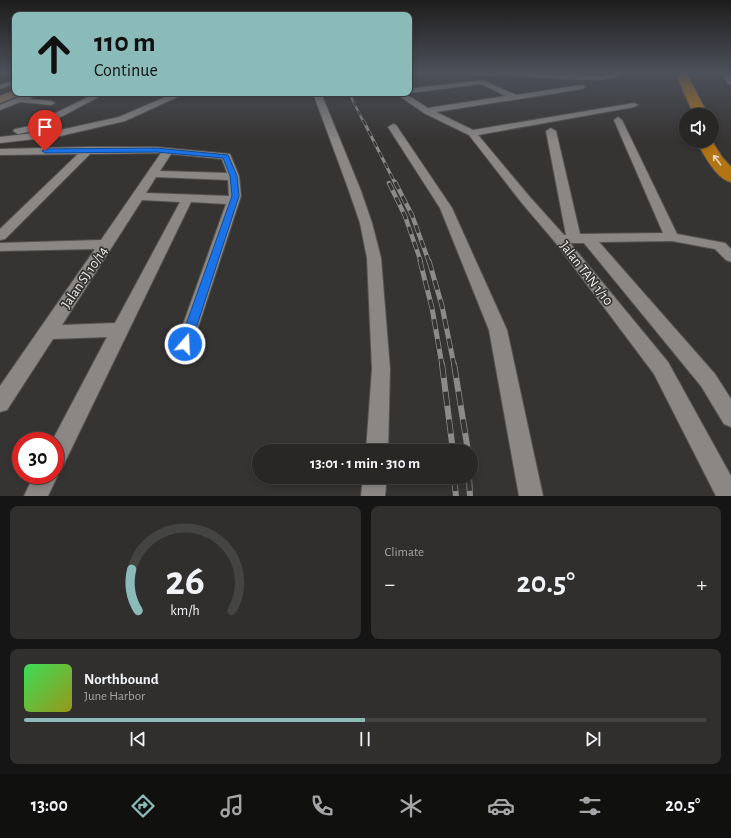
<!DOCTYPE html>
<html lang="en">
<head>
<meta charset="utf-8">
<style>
	:root { --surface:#282726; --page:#302f2e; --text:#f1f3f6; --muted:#a5a5a7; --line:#444443; --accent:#8bbbb9 }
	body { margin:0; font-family:"Alegreya Sans",sans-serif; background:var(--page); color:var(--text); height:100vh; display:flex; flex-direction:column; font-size:15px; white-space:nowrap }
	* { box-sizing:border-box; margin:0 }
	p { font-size:13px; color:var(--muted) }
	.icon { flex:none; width:22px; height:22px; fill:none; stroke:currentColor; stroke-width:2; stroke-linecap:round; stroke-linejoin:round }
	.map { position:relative; height:496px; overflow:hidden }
	.details { display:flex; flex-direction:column; gap:10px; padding:10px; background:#161515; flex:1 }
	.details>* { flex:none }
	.guide { position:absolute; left:12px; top:12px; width:400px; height:84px; border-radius:8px; box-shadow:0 2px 6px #0003,0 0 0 1px var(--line); background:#8bbbb9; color:#111; overflow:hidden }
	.controls { position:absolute; left:679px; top:108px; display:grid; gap:8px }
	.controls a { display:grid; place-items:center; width:40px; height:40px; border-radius:50%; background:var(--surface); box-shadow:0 2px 6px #0003,0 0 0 1px var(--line); font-size:20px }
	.speed { position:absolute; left:12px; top:432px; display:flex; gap:8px; font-size:20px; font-weight:700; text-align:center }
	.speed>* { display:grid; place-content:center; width:52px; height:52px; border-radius:50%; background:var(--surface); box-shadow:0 2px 6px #0003,0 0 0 1px var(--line); line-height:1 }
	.speed .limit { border:6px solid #d22; background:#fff; color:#111 }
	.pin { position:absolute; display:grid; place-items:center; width:34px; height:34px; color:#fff; margin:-41px -17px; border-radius:50% 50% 50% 0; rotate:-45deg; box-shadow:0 0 4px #0007 }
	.pin .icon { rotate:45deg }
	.me { position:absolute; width:44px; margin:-22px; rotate:19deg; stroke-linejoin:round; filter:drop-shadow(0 0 3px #0008) }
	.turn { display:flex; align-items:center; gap:14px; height:84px; padding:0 16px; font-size:18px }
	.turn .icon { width:52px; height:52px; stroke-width:2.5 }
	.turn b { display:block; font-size:28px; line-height:34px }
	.big { font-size:30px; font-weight:700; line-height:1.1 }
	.details .card { flex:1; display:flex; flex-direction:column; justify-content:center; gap:6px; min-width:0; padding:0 14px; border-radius:8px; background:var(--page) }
	.details .dial { align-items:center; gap:0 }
	.dial svg { height:104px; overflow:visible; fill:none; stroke:var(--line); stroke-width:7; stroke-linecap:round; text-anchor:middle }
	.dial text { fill:var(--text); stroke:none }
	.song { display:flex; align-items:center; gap:12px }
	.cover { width:48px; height:48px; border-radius:6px; background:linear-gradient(135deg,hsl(130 70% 55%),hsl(60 70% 35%)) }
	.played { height:4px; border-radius:2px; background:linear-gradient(90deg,var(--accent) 50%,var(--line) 50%) }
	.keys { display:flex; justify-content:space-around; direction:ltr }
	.heat { display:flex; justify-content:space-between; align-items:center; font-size:22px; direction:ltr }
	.details .tiles { flex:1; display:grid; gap:10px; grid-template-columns:1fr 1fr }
	.card:last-child { grid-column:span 2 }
	.trip { position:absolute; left:252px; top:444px; width:226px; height:40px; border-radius:20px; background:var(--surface); box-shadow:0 2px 6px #0003,0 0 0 1px var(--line); font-weight:700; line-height:40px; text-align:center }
	.dock { display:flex; height:64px; justify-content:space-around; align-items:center; background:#10100f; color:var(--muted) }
	.dock .icon { width:28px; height:28px }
	.dock .selected { color:var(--accent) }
	.dock b { font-size:18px; color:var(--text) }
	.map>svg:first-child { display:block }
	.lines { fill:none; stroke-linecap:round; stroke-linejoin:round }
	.street-casing { stroke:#545351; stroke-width:2 }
	.secondary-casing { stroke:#545351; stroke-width:2 }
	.highway-casing { stroke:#545351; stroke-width:2 }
	.street { fill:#8a8785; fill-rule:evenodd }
	.secondary { fill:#978163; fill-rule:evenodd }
	.highway { fill:#b47413; fill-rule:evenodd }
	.rail-far4-casing { stroke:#8c8b89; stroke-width:2.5 }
	.rail-far3-casing { stroke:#8c8b89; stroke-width:3 }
	.rail-far2-casing { stroke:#8c8b89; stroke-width:4.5 }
	.rail-far1-casing { stroke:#8c8b89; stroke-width:5 }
	.rail-casing { stroke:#8c8b89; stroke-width:6 }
	.rail-far4 { stroke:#363432; stroke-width:1.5; stroke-dasharray:5; stroke-linecap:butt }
	.rail-far3 { stroke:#363432; stroke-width:2; stroke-dasharray:6; stroke-linecap:butt }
	.rail-far2 { stroke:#363432; stroke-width:3; stroke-dasharray:8; stroke-linecap:butt }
	.rail-far1 { stroke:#363432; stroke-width:3.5; stroke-dasharray:10; stroke-linecap:butt }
	.rail { stroke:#363432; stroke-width:4.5; stroke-dasharray:14; stroke-linecap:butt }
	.oneway { stroke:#e3d6c1 }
	.route { fill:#1a73e8; stroke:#114b97 }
	.labels { text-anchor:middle; stroke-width:3.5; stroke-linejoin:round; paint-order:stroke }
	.street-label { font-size:14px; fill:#efeeec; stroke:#363432 }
</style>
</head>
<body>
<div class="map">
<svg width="731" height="496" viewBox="0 0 731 496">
	<rect width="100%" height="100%" fill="#363432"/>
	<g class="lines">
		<defs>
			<path id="street" d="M458 72H518L599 76 623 72 617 77 599 80 461 74Z
				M722 72H729L731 76V84H728Z
				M15 80V84L0 89V85Z
				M482 80 516 95 582 85 586 87 582 89 436 112 473 130 634 103 638 105 634 107 478 135 529 196 564 235H566L546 131 551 128 556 131 580 234 663 233 614 120 618 117 622 120 677 234 725 243 731 249V262L726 260 715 249 672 241 599 242 715 374 731 399V427L724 424 701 386 584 243H570L668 362 731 476V496H716L654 374 555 242 521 202 469 135 424 113 395 93H404L428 108 506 96 481 84 409 93H408L409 89Z
				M28 93H39L29 99 51 101 55 103 51 105 20 102 0 110V105Z
				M96 93H106L36 130 18 134 13 131 15 129 30 126Z
				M175 93H186L125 121 60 136 0 143V137L60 130 119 117Z
				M313 93H321L361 191 372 223 381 258 390 369 388 451H366L372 369 367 258 360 223 349 191Z
				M393 124 396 125 452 208 507 330 543 496H519L489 330 440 208 388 127Z
				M88 147H156L230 154 239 176 241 196 191 349 185 351 179 349 176 344 226 204 191 202 63 466 55 469 58 475 48 496H24L34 475H55V441H52L107 337 53 339 7 410 0 412V386L95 249 0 251V243L101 240 161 153 90 154 5 239 0 240V229L78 154 0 155V149ZM171 154 222 159 227 173 160 171ZM156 177 228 180 229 196 146 193ZM142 200 180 202 115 323 62 325Z
				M363 477H387L385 496H361Z"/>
			<path id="secondary" d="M15 90V93H21L20 95 0 103V96Z"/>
			<path id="highway" d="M675 72H686L708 115H694Z
				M696 141H712L722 157 731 167V182C716 179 704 154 696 141Z"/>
		</defs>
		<!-- street casing -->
		<use href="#street" class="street-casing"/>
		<!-- secondary casing -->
		<use href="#secondary" class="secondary-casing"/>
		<!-- highway casing -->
		<use href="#highway" class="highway-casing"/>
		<!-- street -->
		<use href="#street" class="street"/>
		<!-- secondary -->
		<use href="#secondary" class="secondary"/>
		<!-- highway -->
		<use href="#highway" class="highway"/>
		<defs>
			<path id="rail-far4" d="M349 93 363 121"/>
			<path id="rail-far3" d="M363 120 395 183"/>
			<path id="rail-far2" d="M395 182 412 215 429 262
				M389 183 405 216 421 262"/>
			<path id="rail-far1" d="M420 261 432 308 442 365
				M429 261 442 306 454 365"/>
			<path id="rail" d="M442 364 453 451
				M454 364 468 451
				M454 477 456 496
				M469 477 470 496"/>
		</defs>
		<!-- rail-far4 casing -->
		<use href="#rail-far4" class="rail-far4-casing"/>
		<!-- rail-far3 casing -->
		<use href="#rail-far3" class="rail-far3-casing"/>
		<!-- rail-far2 casing -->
		<use href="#rail-far2" class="rail-far2-casing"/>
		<!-- rail-far1 casing -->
		<use href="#rail-far1" class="rail-far1-casing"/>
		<!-- rail casing -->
		<use href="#rail" class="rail-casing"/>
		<!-- rail-far4 -->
		<use href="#rail-far4" class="rail-far4"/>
		<!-- rail-far3 -->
		<use href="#rail-far3" class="rail-far3"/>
		<!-- rail-far2 -->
		<use href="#rail-far2" class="rail-far2"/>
		<!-- rail-far1 -->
		<use href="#rail-far1" class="rail-far1"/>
		<!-- rail -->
		<use href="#rail" class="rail"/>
	</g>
	<!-- one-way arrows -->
	<defs><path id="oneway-shaft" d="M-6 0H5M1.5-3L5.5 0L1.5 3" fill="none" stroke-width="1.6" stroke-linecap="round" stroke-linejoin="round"/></defs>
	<use class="oneway" href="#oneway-shaft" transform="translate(717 160) rotate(-127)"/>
	<!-- sky -->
	<linearGradient id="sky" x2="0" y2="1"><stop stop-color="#1e1d1c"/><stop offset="0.51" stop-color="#4c505a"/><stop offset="1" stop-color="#4c505a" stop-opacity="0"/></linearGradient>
	<rect width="731" height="142" fill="url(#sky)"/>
	<!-- route -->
	<path class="route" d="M156 148 228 155 237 176 239 196 191 344 189 348 185 349 181 348 179 344 232 196 230 176 223 158 156 152 45 153 42 151 45 149Z"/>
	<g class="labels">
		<!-- street labels -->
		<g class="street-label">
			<text transform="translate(587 273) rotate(52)" y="5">Jalan TAN 1/10</text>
			<text transform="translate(84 277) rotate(-56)" y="5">Jalan SJ 10/14</text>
		</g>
	</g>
</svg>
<div class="controls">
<a><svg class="icon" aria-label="sound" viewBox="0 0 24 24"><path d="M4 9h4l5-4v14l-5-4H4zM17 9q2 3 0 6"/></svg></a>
</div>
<div class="speed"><div class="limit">30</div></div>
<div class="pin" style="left:45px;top:151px;background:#d93025"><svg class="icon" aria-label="arrive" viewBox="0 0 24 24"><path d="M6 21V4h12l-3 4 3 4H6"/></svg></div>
<svg class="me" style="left:185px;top:344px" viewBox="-20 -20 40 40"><circle r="17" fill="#1a73e8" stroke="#fff" stroke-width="3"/><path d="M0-11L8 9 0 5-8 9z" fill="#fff"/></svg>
<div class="trip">13:01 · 1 min · 310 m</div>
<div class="guide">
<div class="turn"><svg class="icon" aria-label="ahead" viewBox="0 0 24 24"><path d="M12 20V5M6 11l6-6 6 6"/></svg><div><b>110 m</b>Continue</div></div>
</div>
</div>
<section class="details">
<div class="tiles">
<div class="card dial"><svg viewBox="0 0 100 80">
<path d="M14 69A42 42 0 1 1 86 69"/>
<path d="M14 69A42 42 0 0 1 9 37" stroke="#8bbbb9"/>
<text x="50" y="56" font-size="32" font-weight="700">26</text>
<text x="50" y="72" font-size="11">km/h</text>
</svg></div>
<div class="card"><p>Climate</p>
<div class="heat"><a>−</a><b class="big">20.5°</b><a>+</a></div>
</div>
<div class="card">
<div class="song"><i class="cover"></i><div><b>Northbound</b><p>June Harbor</p></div></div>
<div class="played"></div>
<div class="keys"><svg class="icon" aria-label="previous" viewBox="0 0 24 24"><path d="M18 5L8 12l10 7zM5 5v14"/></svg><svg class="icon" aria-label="pause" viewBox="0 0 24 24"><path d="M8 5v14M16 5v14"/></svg><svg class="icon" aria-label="next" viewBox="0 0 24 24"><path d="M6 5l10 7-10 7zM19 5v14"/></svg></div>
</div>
</div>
</section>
<nav class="dock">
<b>13:00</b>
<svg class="icon selected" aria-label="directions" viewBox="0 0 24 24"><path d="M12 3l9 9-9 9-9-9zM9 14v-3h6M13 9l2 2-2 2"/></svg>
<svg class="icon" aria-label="music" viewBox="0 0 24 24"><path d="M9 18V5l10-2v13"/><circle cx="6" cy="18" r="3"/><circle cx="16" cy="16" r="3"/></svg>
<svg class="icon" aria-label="phone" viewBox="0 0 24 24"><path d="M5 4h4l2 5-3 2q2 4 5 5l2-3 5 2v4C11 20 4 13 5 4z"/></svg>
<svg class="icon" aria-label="climate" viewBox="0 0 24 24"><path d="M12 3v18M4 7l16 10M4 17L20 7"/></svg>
<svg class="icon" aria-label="car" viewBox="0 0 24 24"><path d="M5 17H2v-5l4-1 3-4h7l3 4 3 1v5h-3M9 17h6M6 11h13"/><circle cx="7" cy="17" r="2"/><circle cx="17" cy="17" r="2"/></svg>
<svg class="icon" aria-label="filters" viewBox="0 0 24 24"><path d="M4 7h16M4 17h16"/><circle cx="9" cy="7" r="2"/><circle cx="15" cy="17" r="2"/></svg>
<b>20.5°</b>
</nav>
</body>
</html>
